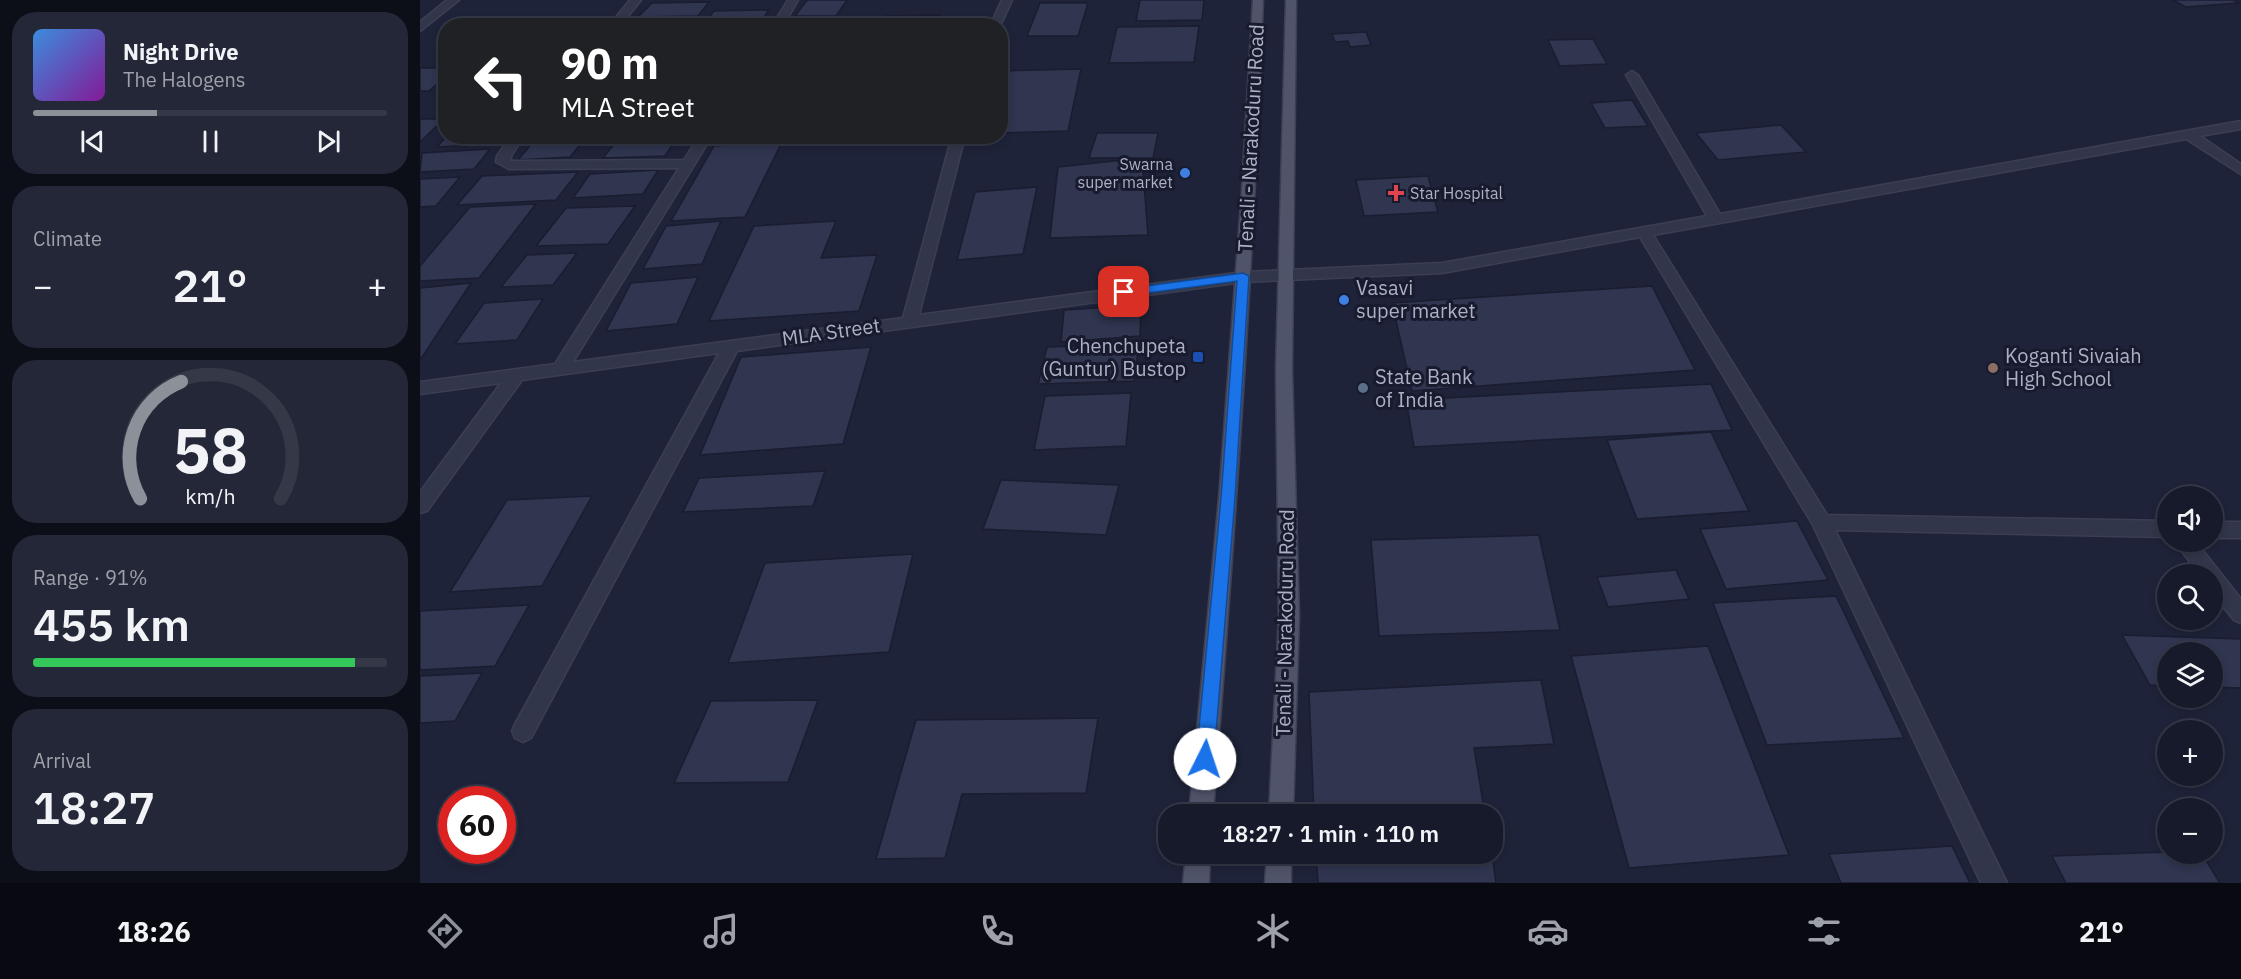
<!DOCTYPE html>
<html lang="en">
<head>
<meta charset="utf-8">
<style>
	:root { --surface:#161a2b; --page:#232737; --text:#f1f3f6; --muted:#9ea1a9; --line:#353847; --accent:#8c9099 }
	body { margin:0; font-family:"IBM Plex Sans",sans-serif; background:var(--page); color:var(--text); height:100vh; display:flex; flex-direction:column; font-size:22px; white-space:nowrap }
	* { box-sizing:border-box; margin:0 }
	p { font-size:20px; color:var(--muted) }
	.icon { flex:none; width:33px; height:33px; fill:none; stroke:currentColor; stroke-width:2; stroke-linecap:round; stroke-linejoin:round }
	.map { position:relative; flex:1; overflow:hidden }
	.sheet { display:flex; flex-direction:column; gap:12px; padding:12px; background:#0c0e18; width:420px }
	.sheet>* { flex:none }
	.guide { position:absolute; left:18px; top:18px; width:570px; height:126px; border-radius:24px; box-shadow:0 3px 9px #0003,0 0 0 2px var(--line); background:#202124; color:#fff; overflow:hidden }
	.fabs { position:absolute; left:1737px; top:486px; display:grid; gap:12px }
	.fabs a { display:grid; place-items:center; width:66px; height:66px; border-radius:50%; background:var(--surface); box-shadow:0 3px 9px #0003,0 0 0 2px var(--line); font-size:30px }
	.speed { position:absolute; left:18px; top:786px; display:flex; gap:12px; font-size:30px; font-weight:700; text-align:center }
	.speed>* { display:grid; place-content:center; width:78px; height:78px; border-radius:50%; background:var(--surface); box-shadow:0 3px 9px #0003,0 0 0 2px var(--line); line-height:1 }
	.speed .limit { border:9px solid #d22; background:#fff; color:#111 }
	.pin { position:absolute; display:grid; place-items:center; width:51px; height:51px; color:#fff; margin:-26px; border-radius:12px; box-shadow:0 3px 9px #0006 }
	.me { position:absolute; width:66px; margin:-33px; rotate:4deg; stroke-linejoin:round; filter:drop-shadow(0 0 4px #0008) }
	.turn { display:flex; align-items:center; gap:21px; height:126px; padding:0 24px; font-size:27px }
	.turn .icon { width:78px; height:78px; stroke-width:2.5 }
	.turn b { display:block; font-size:42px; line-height:51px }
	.big { font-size:45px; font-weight:600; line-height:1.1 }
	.sheet .tile { flex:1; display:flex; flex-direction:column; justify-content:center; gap:9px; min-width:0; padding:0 21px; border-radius:24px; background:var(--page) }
	.sheet .dial { align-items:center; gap:0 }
	.dial svg { height:156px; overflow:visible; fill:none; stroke:var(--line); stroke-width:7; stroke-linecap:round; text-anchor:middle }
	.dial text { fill:var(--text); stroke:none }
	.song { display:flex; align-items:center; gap:18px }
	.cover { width:72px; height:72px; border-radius:9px; background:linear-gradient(135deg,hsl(210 70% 55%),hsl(290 70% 35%)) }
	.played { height:6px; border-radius:3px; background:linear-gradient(90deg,var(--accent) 35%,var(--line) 35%) }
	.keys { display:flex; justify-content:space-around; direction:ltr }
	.heat { display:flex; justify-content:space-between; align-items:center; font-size:33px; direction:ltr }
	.charge { height:9px; border-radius:4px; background:linear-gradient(90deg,#34c759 91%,var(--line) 0) }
	.trip { position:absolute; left:738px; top:804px; width:345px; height:60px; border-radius:24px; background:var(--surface); box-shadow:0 3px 9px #0003,0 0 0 2px var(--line); font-weight:600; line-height:60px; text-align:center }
	.dock { display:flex; height:96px; justify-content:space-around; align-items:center; background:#090a11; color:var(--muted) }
	.dock .icon { width:42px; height:42px }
	.dock .on { color:var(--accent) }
	.dock b { font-size:27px; color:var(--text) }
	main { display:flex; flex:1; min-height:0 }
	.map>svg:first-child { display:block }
	.building { fill:#303550; stroke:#1a1d30; stroke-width:1.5 }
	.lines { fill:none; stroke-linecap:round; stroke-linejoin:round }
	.minor-casing { stroke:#3c3f53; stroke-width:3 }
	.primary-casing { stroke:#3c3f53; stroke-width:3 }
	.minor { fill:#32364a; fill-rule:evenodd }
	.primary { fill:#50546a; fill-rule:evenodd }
	.route { fill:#1a73e8; stroke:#114b97; stroke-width:1.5 }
	.shop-dot { fill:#3f7fe0; stroke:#181b2e; stroke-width:2 }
	.health-dot { fill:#e0444e; stroke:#181b2e; stroke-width:2 }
	.transit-dot { fill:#1a4fb4; stroke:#181b2e; stroke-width:2 }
	.education-dot { fill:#8d6e63; stroke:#181b2e; stroke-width:2 }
	.service-dot { fill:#5c6f8a; stroke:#181b2e; stroke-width:2 }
	.labels { text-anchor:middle; stroke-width:6; stroke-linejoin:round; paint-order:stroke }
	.far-poi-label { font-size:16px; fill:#acb0c6; stroke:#181b2e; text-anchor:end }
	.street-label { font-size:20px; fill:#acb0c6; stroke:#181b2e }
	.poi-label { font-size:20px; fill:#acb0c6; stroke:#181b2e; text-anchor:start }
</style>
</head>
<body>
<main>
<section class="sheet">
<div class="tile">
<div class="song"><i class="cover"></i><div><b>Night Drive</b><p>The Halogens</p></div></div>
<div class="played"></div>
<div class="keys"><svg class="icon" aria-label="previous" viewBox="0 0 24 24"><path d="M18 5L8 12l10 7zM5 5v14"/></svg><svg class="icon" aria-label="pause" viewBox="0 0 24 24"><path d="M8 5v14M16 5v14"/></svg><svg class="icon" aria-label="next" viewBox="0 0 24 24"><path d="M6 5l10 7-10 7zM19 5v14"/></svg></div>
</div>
<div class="tile"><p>Climate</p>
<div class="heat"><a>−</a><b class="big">21°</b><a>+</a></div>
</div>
<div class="tile dial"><svg viewBox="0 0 100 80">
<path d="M14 69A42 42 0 1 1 86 69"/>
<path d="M14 69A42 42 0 0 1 35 9" stroke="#8c9099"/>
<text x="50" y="56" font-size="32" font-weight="700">58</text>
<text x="50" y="72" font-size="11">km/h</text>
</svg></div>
<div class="tile"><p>Range · 91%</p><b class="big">455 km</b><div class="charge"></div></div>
<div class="tile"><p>Arrival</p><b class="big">18:27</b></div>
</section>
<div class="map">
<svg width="1821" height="883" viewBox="0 0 1821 883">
	<rect width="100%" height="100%" fill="#1e2339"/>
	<!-- building -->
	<path class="building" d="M387 0H427L416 16H375Z
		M720 0H784L782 20 716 21Z
		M1753 0H1813L1819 3 1766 7Z
		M289 2 278 16 218 17 232 3Z
		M620 3H668L658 36H607Z
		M349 10 338 26H282L294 11Z
		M521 15 516 26H459L465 16Z
		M779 26 774 62 689 63 697 27Z
		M946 32 951 45 930 47 928 41 915 42 912 34Z
		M1173 39 1187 64 1140 66 1128 40Z
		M0 68H26V76L9 91H0Z
		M661 69 648 131 580 133V71Z
		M1212 100 1228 126 1185 128 1171 103Z
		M0 119H24L0 142Z
		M1361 125 1386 152 1298 160 1276 133Z
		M677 133H738L733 158H669Z
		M27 136H82L75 144 17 147Z
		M118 136H167L150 157 98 160Z
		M258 136 245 156 183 158 200 137Z
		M362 142 325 217 251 221 294 146Z
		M70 149 54 169 0 172 2 153Z
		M722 158 728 235 630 238 638 167Z
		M238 170 223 194 153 198 170 174Z
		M158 172 136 200 37 205 62 176Z
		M1008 176 1018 212 944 216 936 180Z
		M40 177 16 206 0 207V179Z
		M617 187 603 254 537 260 555 192Z
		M116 204 59 278 0 281V266L50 207Z
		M215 206 188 244 116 246 146 208Z
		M301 221 282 264 223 269 246 226Z
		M416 221 401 258 457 255 439 311 289 321 334 226Z
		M157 253 133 285 81 287 107 255Z
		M278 277 257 324 186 331 211 283Z
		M51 283 0 360V288Z
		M1232 286 1275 370 992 391 972 303Z
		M123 299 97 340 35 344 64 303Z
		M721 305 720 336 641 342 644 310Z
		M719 344 714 381 618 384 627 347Z
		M451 347 423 444 280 455 321 357Z
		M1291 384 1312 430 994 447 986 400Z
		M711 393 706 446 614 450 625 396Z
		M1291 432 1329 511 1217 519 1187 440Z
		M405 471 393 506 263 512 279 478Z
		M581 480 699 485 686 535 563 529Z
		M172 496 122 586 30 592 87 500Z
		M1377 521 1408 580 1306 589 1280 529Z
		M1119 535 1140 630 959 636 951 540Z
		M493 554 469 652 308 663 345 563Z
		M1256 570 1269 599 1188 607 1177 577Z
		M1416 596 1484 738 1347 745 1293 603Z
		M109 605 75 666 0 670V611Z
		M1702 635 1821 639V688L1792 687V652H1748V686L1730 685Z
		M1288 646 1369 855 1209 868 1151 656Z
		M62 673 35 721 0 723V676Z
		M1121 680 1134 744 1054 748 1065 814H894L889 692Z
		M398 700 368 782 254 783 291 701Z
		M678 718 666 793 542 794 525 858 456 859 496 720Z
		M1532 846 1550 883H1421L1409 854Z
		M1748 852V854H1782L1800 883H1646L1632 856Z
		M896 854H1072L1076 883H898Z"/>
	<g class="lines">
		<defs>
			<path id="minor" d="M27 0H39L0 31V22Z
				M210 0H221L200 26H189Z
				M368 0H378L363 26H352Z
				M582 0H592L580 26H570Z
				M1212 71 1218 75 1300 214 1821 121V129L1780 136 1821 164V174L1766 139 1233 235 1407 515 1748 521V537L1415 530 1587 883H1561L1393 525 1220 237 1022 273 823 282 317 351 111 738 103 742 95 738 92 731 95 724 299 353 102 380 7 511 0 513V492L81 383 0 394V382L135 364 259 168 89 169 76 162 77 156 91 136H104L91 156V161L264 160 279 136H292L153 362 483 318 532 136H545L499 315 823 272 1022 263 1287 216 1206 75Z
				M1792 522H1821V538H1792Z
				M1755 542H1776L1821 599V623L1814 620 1792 593V574H1779Z"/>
			<path id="primary" d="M833 0H843C833 272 814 543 793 814H769L799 498 822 190Z
				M866 0H876L872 370 879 616 873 814H849L859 616 856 370Z
				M766 854H790L789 883H763Z
				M847 854H871V883H845Z"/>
		</defs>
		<!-- minor casing -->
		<use href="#minor" class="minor-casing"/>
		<!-- primary casing -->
		<use href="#primary" class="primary-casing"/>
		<!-- minor -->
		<use href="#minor" class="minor"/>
		<!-- primary -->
		<use href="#primary" class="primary"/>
	</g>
	<!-- route -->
	<path class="route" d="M823 273 829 276 815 498 794 759 791 764 785 767 779 764 776 759 801 498 817 281 704 296 698 292 704 289Z"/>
	<!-- markers -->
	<g class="shop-dot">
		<circle cx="765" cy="173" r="6"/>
		<circle cx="924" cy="300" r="6"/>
	</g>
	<path class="health-dot" d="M973 184h6v6h6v6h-6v6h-6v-6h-6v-6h6z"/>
	<rect class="transit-dot" x="772" y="351" width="12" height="12" rx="3"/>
	<circle class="education-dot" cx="1573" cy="368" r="6"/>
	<circle class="service-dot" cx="943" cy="388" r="6"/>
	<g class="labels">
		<!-- far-poi labels -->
		<g class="far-poi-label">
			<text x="753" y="170">Swarna<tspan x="753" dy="18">super market</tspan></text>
			<text x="990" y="199" text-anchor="start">Star Hospital</text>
		</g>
		<!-- street labels -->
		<g class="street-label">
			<text transform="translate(831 138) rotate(-87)" y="7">Tenali - Narakoduru Road</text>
			<text transform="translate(411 332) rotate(-8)" y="7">MLA Street</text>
			<text transform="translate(865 623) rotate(-89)" y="7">Tenali - Narakoduru Road</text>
		</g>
		<!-- poi labels -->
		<g class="poi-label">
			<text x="936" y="295">Vasavi<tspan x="936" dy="23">super market</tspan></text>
			<text x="766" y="353" text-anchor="end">Chenchupeta<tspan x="766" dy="23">(Guntur) Bustop</tspan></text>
			<text x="1585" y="363">Koganti Sivaiah<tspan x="1585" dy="23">High School</tspan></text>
			<text x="955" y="384">State Bank<tspan x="955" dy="23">of India</tspan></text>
		</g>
	</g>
</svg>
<div class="fabs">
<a><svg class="icon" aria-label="sound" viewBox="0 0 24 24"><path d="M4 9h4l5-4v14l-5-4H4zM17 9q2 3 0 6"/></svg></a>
<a><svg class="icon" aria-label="search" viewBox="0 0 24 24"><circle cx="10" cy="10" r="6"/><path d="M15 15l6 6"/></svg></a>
<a><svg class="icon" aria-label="layers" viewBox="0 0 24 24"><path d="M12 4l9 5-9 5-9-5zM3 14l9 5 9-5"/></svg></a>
<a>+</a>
<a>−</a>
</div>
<div class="speed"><div class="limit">60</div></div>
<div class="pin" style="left:704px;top:292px;background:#d93025"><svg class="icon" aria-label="arrive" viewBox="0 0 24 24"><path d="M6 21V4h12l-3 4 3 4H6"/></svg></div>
<svg class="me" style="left:785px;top:759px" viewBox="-20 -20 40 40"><circle r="19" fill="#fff"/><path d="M0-13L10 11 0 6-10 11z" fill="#1a73e8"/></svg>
<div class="trip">18:27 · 1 min · 110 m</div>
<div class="guide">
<div class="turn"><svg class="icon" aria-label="left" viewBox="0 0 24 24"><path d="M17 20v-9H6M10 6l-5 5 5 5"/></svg><div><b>90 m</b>MLA Street</div></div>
</div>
</div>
</main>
<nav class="dock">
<b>18:26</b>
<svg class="icon on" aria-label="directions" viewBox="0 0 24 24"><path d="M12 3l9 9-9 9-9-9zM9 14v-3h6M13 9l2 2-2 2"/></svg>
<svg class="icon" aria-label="music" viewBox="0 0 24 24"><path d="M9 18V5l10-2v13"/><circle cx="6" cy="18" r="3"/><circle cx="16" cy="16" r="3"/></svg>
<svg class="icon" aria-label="phone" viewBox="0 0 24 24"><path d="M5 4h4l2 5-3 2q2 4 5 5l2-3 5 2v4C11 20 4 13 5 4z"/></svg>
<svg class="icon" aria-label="climate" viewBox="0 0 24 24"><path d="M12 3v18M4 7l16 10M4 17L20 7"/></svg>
<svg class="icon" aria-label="car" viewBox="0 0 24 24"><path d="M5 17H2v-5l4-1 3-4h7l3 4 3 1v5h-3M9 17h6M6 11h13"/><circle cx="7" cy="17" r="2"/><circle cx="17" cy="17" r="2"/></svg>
<svg class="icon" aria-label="filters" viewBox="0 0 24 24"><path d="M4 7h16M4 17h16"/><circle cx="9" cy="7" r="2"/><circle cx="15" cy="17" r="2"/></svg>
<b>21°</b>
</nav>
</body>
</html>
